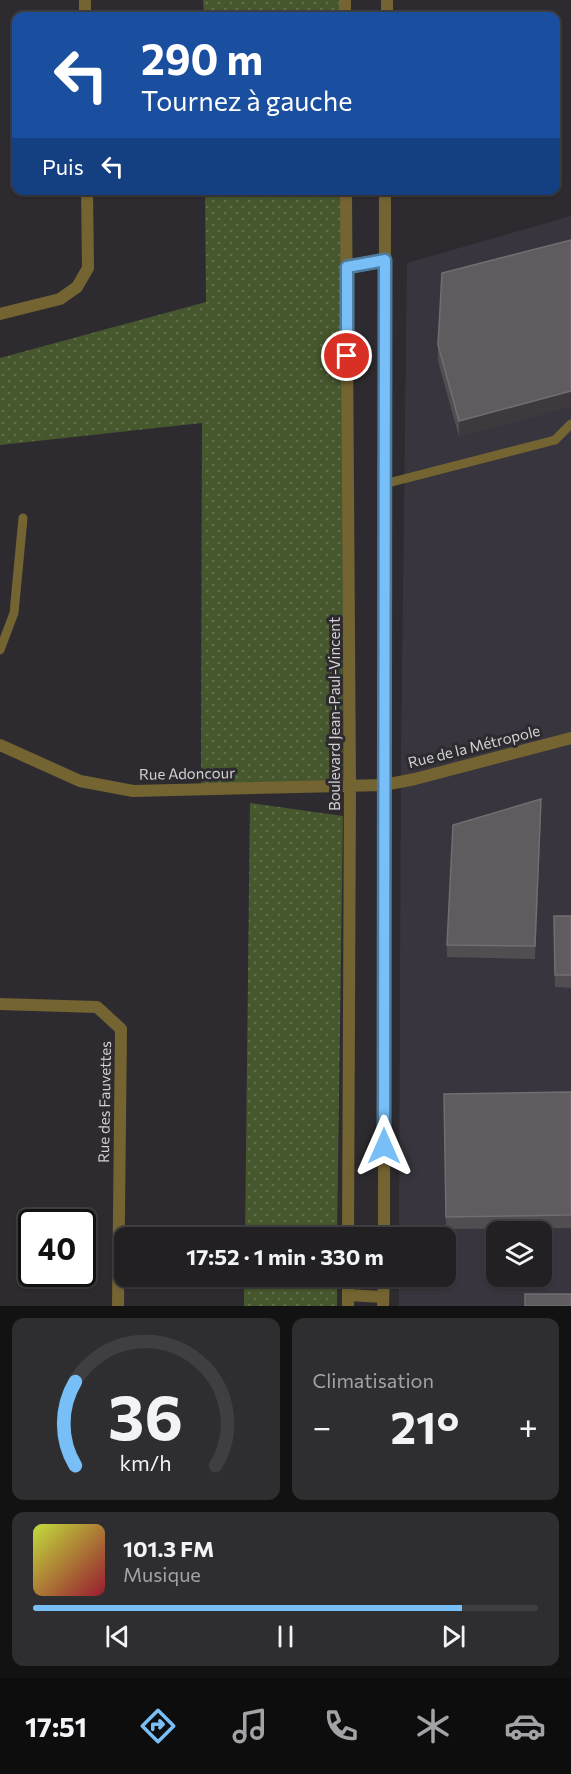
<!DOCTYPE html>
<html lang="fr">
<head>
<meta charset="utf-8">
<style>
	:root { --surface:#222023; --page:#2e2d30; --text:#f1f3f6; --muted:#a2a3a6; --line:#3f3e41; --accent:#78bff7 }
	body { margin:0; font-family:Commissioner,sans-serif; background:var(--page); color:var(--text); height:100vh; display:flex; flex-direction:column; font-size:22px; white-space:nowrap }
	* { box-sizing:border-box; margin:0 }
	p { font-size:20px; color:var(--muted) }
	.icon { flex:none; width:33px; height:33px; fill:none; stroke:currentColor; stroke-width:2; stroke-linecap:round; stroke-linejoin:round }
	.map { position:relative; height:1306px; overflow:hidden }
	.drawer { display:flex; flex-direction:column; gap:12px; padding:12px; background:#131213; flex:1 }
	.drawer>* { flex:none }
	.guide { position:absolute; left:12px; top:12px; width:548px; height:183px; border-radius:12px; box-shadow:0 2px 4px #0004,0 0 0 2px var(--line); background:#1a4fa0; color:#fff; overflow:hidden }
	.controls { position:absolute; left:486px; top:1221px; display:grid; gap:12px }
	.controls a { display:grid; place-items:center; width:66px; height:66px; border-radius:12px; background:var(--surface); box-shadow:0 2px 4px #0004,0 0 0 2px var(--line); font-size:30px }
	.speed { position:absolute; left:18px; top:1209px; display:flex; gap:12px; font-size:30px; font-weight:700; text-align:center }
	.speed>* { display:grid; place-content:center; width:78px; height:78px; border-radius:50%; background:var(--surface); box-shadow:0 2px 4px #0004,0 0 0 2px var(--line); line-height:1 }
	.speed .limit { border:3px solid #111; border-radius:9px; background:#fff; color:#111 }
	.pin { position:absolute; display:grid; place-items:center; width:51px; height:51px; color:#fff; margin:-26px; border:3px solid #fff; border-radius:50%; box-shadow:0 2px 6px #0007 }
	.me { position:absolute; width:66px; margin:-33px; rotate:0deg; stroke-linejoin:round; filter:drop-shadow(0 0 4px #0008) }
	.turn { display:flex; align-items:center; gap:21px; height:126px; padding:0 30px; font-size:27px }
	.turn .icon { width:78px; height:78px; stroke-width:2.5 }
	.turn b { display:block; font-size:42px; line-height:51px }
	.then { display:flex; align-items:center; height:57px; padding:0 30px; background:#0003; gap:12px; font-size:22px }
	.big { font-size:45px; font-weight:700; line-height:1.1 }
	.drawer .card { flex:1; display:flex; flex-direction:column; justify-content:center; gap:9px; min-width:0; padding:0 21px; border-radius:12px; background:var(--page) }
	.drawer .dial { align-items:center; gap:0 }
	.dial svg { height:156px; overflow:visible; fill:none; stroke:var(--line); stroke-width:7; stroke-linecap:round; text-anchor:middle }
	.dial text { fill:var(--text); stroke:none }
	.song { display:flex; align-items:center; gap:18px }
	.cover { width:72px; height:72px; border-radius:9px; background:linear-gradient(135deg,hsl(70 70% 55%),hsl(350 70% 35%)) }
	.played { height:6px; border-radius:3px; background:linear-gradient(90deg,var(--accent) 85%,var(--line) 85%) }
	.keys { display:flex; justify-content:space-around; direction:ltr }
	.heat { display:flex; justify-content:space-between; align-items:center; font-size:33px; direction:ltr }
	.drawer .tiles { flex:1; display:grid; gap:12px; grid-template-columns:1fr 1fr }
	.card:last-child { grid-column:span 2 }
	.trip { position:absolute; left:114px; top:1227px; width:342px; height:60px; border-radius:12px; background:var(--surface); box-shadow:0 2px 4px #0004,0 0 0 2px var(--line); font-weight:700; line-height:60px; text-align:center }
	.tab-bar { display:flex; height:96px; justify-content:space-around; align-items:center; background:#0e0d0e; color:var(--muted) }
	.tab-bar .icon { width:42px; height:42px }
	.tab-bar .current { color:var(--accent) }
	.tab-bar b { font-size:27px; color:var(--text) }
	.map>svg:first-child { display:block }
	.built { fill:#39353e; fill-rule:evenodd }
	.grass { fill:url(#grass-dots) }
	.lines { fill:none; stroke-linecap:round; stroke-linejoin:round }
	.service { stroke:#746432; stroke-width:9 }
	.minor { stroke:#746432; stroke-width:12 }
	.tertiary { stroke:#746432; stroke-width:12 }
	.wall { fill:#524d50 }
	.shaded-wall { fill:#3d393d }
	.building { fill:#5f5b5e; stroke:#716e70; stroke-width:1.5 }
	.route-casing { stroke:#4e7ca1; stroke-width:15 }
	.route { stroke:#78bff7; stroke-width:10 }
	.labels { text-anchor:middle; stroke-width:6; stroke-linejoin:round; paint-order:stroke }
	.street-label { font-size:15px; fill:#d2d1d3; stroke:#2d2b2f }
</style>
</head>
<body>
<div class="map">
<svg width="571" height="1306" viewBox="0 0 571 1306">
	<defs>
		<pattern id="grass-dots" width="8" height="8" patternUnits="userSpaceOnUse" patternTransform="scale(1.5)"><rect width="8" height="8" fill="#46572e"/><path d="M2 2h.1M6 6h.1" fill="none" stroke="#606e4b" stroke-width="1.8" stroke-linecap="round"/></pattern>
	</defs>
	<rect width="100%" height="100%" fill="#2d2b2f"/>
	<!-- built -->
	<path class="built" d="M571 216V1306H399V1277L446 1276V1238L399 1237 401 755 407 263ZM496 1232H542V1276H496Z"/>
	<!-- grass -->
	<path class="grass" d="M203 0H341V16H204Z
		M205 191H345L350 786 201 789 202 423 0 445V358L206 302Z
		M250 803 343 816 337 1237H245Z
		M244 1277H337V1306H244Z"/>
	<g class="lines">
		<!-- service -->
		<path class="service" d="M384 484 555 440 571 424
			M0 650 14 613 23 518"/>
		<!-- minor -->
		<path class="minor" d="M85 0V16
			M0 314 60 299 77 287 88 268 87 190
			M384 785 415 779 571 738
			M0 1004 97 1007 121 1029 118 1306"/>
		<!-- tertiary -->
		<path class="tertiary" d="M345 0V16
			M387 16V0
			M346 190 350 786 348 1238
			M347 266 385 259
			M0 745 80 781 133 791 384 785
			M384 1238 385 190
			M348 1295 383 1297
			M348 1306V1276
			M383 1306 384 1276"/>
	</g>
	<!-- wall -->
	<path class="wall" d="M571 240 459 437 438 361V345Z
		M541 812 535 959 447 957V945Z
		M554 916H571V988L555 987Z
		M571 1092V1228L446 1229 444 1094Z"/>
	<!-- shaded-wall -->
	<path class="shaded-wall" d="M571 391V407L459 437V421Z
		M541 799V812L535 959V946Z"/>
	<!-- building -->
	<path class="building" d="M571 240V391L459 421 438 345 442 273Z
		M541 799 535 946 447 945 453 825Z
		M554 916H571V975H555Z
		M571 1092V1215L446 1217 444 1094Z
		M525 1294H571V1306H525Z"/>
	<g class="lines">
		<defs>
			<path id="route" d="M347 356V267L385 260 384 1146"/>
		</defs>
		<!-- route casing -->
		<use href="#route" class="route-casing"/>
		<!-- route -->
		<use href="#route" class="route"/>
	</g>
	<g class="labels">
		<!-- street labels -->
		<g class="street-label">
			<text transform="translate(335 714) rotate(-90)" y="5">Boulevard Jean-Paul-Vincent</text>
			<text transform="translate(474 747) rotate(-14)" y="5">Rue de la Métropole</text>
			<text transform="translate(187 774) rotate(-1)" y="5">Rue Adoncour</text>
			<text transform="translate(105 1102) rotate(-89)" y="5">Rue des Fauvettes</text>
		</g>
	</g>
</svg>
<div class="controls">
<a><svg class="icon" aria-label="layers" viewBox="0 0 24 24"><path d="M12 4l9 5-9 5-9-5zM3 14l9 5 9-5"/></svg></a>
</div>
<div class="speed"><div class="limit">40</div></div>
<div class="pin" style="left:347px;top:356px;background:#d93025"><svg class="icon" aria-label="arrive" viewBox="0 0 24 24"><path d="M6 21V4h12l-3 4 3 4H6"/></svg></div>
<svg class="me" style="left:384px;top:1146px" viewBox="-20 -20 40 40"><path d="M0-17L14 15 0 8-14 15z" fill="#78bff7" stroke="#fff" stroke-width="4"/></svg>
<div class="trip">17:52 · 1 min · 330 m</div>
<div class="guide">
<div class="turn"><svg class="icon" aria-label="left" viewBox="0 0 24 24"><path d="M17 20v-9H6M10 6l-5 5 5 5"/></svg><div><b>290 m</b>Tournez à gauche</div></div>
<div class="then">Puis<svg class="icon" aria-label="left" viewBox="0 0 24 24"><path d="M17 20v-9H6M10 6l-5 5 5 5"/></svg></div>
</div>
</div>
<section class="drawer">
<div class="tiles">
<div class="card dial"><svg viewBox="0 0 100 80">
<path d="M14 69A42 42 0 1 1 86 69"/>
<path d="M14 69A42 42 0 0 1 14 26" stroke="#78bff7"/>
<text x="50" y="56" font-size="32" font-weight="700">36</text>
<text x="50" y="72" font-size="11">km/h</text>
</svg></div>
<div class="card"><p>Climatisation</p>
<div class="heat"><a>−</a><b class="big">21°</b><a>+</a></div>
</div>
<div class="card">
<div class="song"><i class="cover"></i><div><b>101.3 FM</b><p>Musique</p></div></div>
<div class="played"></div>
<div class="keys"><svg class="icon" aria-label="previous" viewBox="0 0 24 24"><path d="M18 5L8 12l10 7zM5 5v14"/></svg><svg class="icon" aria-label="pause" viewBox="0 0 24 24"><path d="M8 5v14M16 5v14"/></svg><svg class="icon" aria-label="next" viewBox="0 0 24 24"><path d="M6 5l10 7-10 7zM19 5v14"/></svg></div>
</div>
</div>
</section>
<nav class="tab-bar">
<b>17:51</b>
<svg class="icon current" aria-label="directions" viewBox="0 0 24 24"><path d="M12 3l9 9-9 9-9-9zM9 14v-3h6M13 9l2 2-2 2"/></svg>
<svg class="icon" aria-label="music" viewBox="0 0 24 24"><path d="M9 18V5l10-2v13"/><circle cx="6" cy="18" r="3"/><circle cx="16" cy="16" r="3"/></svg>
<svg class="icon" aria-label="phone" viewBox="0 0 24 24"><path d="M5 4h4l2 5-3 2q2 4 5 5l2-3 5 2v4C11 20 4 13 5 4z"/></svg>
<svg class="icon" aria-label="climate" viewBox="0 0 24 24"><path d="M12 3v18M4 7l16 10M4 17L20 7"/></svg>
<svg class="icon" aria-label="car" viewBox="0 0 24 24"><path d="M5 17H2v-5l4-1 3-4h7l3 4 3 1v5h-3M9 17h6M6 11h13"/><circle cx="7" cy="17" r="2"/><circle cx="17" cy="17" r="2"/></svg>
</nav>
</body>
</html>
